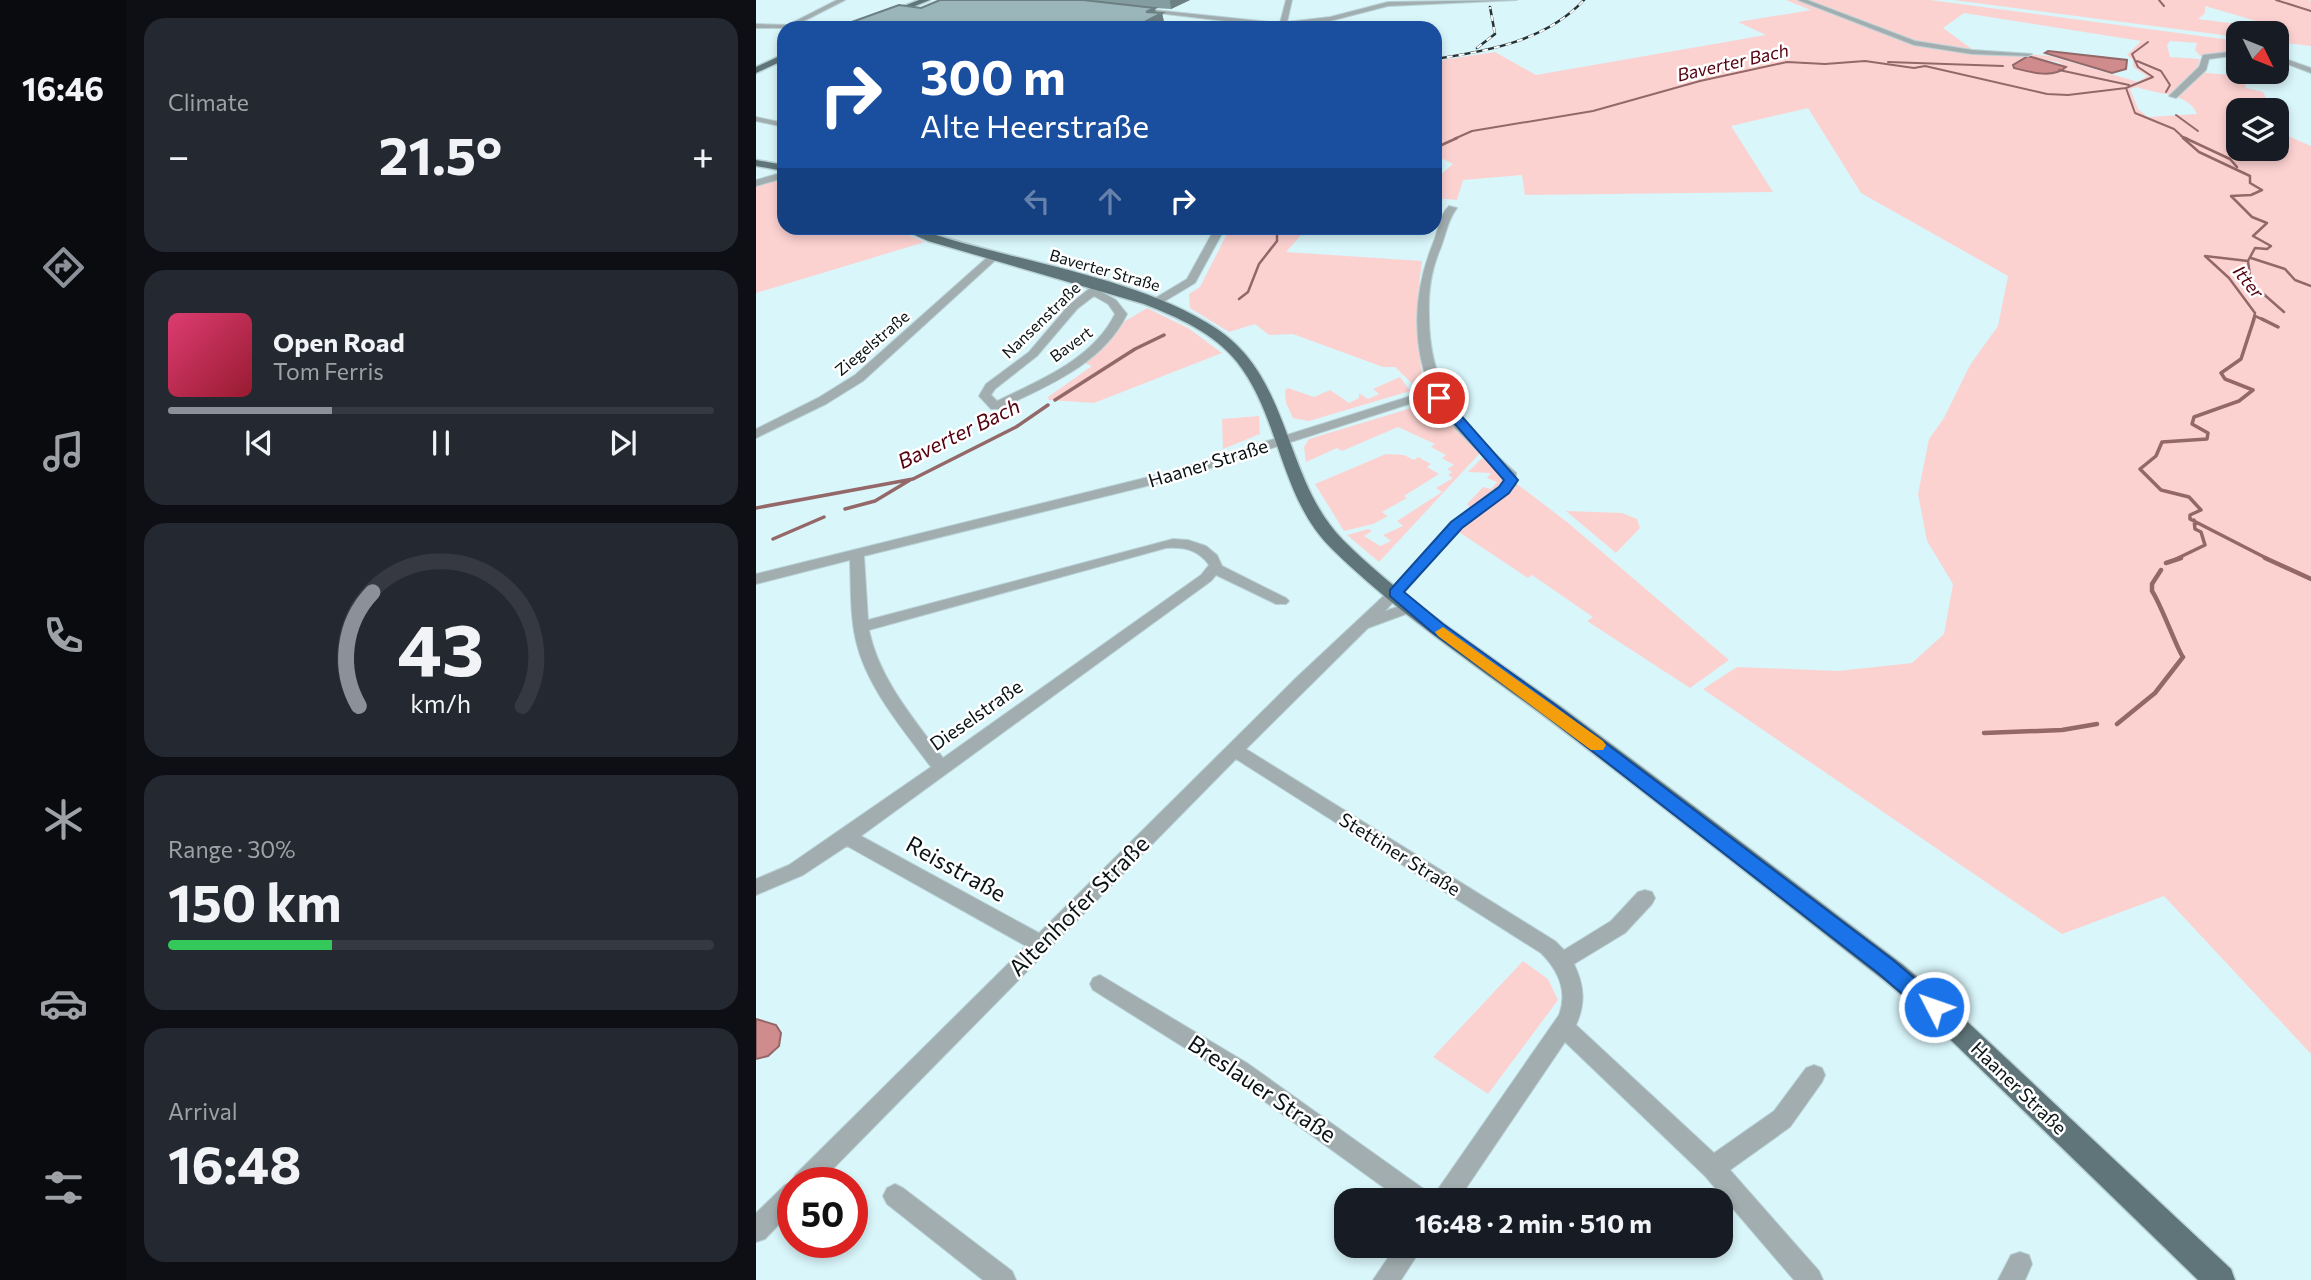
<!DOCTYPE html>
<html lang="en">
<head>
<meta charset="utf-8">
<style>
	:root { --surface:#171b24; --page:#242831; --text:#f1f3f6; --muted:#9ea1a6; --line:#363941; --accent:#8c9099 }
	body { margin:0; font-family:Commissioner,sans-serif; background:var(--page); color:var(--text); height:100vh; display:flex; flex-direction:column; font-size:26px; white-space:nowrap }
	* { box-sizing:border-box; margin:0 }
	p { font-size:23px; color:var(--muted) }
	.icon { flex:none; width:38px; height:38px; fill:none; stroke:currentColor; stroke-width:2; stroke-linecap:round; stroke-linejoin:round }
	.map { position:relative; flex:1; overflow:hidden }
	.sheet { display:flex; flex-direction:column; gap:18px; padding:18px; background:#0d0f14; width:630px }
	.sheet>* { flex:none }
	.hud { position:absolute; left:21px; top:21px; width:665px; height:214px; border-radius:21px; box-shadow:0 4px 10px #0003; background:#1a4fa0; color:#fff; overflow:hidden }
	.needle { width:46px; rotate:133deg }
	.fabs { position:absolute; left:1470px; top:21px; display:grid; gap:14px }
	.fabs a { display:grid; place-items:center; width:63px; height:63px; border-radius:14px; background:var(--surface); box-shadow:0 4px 10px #0003; font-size:35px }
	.speed { position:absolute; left:21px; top:1167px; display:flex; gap:14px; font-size:35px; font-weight:700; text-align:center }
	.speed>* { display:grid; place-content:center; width:91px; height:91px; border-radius:50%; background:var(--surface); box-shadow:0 4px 10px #0003; line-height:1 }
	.speed .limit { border:10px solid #d22; background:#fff; color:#111 }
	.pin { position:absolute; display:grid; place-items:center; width:60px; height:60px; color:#fff; margin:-30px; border:4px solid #fff; border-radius:50%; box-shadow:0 2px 7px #0007 }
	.me { position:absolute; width:77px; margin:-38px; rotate:311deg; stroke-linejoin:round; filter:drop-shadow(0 0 5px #0008) }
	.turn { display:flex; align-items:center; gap:24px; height:147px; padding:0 28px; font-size:32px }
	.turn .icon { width:91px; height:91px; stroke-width:2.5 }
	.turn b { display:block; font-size:49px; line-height:60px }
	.lanes { display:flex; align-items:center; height:66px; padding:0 28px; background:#0003; justify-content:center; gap:35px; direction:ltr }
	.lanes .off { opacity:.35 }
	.big { font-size:52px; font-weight:700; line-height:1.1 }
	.sheet .widget { flex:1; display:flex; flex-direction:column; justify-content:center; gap:10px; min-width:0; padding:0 24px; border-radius:21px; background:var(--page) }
	.sheet .dial { align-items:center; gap:0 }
	.dial svg { height:182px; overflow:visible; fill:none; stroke:var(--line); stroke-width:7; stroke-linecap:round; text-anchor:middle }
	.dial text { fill:var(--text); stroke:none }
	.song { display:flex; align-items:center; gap:21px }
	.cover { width:84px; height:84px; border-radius:10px; background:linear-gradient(135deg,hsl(340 70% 55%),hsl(350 70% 35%)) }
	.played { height:7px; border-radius:4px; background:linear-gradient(90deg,var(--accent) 30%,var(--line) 30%) }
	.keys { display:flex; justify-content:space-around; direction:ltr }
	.heat { display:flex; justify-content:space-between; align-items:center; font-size:38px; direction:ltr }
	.charge { height:10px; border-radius:5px; background:linear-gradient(90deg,#34c759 30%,var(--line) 0) }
	.trip { position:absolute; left:578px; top:1188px; width:399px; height:70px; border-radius:21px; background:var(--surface); box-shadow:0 4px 10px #0003; font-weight:700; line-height:70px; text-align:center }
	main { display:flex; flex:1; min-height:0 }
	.dock { display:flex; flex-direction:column; width:126px; justify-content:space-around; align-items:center; background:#090b0e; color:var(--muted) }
	.dock .icon { width:49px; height:49px }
	.dock .selected { color:var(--accent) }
	.dock b { font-size:32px; color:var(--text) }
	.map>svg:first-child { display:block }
	.green { fill:#fcd2d1; fill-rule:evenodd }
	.water { fill:#d08c8c; stroke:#946868; stroke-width:2 }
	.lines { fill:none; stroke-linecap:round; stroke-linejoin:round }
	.stream-far3 { stroke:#946868; stroke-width:2 }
	.stream-far2 { stroke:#946868; stroke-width:2.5 }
	.stream-far1 { stroke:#946868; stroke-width:3.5 }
	.stream { stroke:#946868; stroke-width:4.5 }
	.minor-casing { stroke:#b8d2d6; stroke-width:2 }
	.major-casing { stroke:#b8d2d6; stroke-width:3 }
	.minor { fill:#a1adaf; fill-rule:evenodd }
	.major { fill:#5f7579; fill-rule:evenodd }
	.rail-casing { stroke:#263235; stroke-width:2.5 }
	.rail { stroke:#fff; stroke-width:2; stroke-dasharray:6; stroke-linecap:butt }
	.wall { fill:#849da1 }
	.shaded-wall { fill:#6c7f83 }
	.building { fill:#9ab6bb; stroke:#6c7f83; stroke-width:2 }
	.route { fill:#1a73e8; stroke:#114b97; stroke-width:2 }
	.slow { fill:#f59e0b }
	.labels { text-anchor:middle; stroke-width:5; stroke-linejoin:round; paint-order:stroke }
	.far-street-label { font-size:16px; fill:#091315; stroke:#fff }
	.far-water-label { font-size:18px; font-style:italic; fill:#540110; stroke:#fff }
	.street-label { font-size:19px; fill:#091315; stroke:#fff }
	.water-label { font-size:21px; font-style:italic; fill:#540110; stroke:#fff }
	.near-street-label { font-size:23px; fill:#091315; stroke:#fff }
</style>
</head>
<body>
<main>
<nav class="dock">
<b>16:46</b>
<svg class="icon selected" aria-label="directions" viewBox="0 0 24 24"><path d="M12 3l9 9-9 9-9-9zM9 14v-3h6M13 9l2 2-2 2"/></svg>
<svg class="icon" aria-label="music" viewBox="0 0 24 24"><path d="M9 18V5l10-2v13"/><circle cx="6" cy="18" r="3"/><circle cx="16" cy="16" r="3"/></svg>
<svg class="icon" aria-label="phone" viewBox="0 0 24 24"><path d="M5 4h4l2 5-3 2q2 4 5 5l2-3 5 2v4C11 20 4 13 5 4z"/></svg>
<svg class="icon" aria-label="climate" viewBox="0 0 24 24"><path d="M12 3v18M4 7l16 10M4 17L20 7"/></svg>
<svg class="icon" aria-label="car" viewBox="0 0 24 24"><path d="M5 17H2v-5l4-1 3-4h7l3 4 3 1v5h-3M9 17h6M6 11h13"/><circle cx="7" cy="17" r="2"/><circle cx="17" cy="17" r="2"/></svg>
<svg class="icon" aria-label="filters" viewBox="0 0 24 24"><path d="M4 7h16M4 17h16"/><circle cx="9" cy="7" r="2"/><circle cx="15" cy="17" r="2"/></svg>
</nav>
<section class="sheet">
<div class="widget"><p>Climate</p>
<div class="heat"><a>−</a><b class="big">21.5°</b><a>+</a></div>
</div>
<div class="widget">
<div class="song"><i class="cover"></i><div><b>Open Road</b><p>Tom Ferris</p></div></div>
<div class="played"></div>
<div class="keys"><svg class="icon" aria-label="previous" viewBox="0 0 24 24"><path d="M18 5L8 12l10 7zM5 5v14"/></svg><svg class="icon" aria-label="pause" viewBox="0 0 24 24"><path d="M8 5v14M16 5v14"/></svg><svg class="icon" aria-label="next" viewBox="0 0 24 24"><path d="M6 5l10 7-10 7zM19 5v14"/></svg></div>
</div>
<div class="widget dial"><svg viewBox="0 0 100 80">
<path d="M14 69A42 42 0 1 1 86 69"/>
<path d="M14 69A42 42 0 0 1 20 19" stroke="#8c9099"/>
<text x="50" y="56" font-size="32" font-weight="700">43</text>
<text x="50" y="72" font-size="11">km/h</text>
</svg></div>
<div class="widget"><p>Range · 30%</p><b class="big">150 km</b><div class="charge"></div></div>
<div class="widget"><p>Arrival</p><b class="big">16:48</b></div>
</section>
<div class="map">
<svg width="1555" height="1280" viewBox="0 0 1555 1280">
	<rect width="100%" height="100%" fill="#d9f6fb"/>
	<!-- green -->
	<path class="green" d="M1030 0H1174L1482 41V51L1444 56 1439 50 1441 43 1414 41 1411 45 1414 57 1444 59 1440 72 1487 76 1490 88 1507 92 1516 110H1482V149H1521V131L1555 146V1054L1408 896 1306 934 947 689 981 667 1082 671 1156 663 1188 634 1197 584 1171 541 1162 494 1173 439 1188 418 1214 365 1242 326 1252 276 1105 193 1052 108 975 126 1017 192 769 195 766 175 707 180 701 200 679 198V179L697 164 687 159 679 163V61L739 52 780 75 1010 35 982 22 1055 10ZM1208 13 1385 41 1371 55 1377 60V67L1391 76 1382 82 1294 56 1216 49 1187 28ZM1270 56 1302 62 1310 67 1288 73 1258 68ZM1381 87C1401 95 1432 92 1441 114L1392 117 1382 109 1374 89Z
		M1197 0H1552L1555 1V46L1521 42V33H1482V37ZM1449 6 1514 25 1513 28 1442 19 1449 13Z
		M28 178V228H136L169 242 0 293V186Z
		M474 228H551L530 252 666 261C660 304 659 344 669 385L661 388 639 367H627L537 334 513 335 499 324 473 332 434 308 433 294 444 287Z
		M391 308 432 328 466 353 338 403 293 400 292 397 336 366 326 362 366 323Z
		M644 377 654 391 553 421 537 418 530 403 529 390 532 388 558 397 574 390 593 403 603 398V393L612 399 623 394 617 389Z
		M672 403 681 405 724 453 623 562 591 535 613 529 616 531 608 536 624 546 635 541 627 535 647 526 641 521 686 492 680 488 697 478 692 475 696 472 691 469 698 465 686 458 690 455 675 447 679 444 642 427 586 451 581 448 550 462 548 447 553 439Z
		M503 416 504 434 467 449 466 419Z
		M630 454 648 455 658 460 662 457 675 464 671 467 683 474 648 496 651 498 626 512 632 516 617 524 588 531 559 484Z
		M727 457 744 470 749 482 715 509 711 504 727 487 735 489 741 482 731 478 735 473 712 472Z
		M761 484 811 522 973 660 934 688 831 621 837 617 776 575 772 578 700 530Z
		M810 511 866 513 881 519 884 528 860 553Z
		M767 961 792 979 802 1000 732 1094 677 1057Z"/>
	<!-- water -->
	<path class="water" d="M1292 51 1371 60 1370 69 1356 73 1289 53Z
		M1272 56 1310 67C1297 79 1274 72 1258 68L1257 65Z
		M0 1019 20 1025 25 1033 23 1046 12 1056 0 1059Z"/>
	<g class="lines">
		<!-- stream-far3 -->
		<path class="stream-far3" d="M1403 0 1408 6
			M1520 0 1555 11
			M1392 42 1376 54 1382 67 1397 77 1370 88 1379 113 1418 129 1429 139
			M1381 61 1405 71 1414 85 1410 92
			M1132 62 1247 66
			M1303 70 1373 85
			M1420 115 1442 131
			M1425 136 1432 139
			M698 139 716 131 837 111 944 81 1031 62 1069 64 1109 61 1158 68 1169 66 1291 94 1312 95 1370 88"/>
		<!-- stream-far2 -->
		<path class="stream-far2" d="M1427 138 1443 152 1494 176V183L1506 190 1495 195 1475 196 1496 217 1511 223 1497 236 1515 246 1511 249 1499 248 1492 261 1449 256 1473 278 1499 313 1497 321
			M1429 138 1474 159 1481 167
			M679 148 701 138
			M1495 258 1529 269 1539 280 1555 286
			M1492 261 1495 283 1528 312
			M483 299 492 292 503 264 521 241V228
			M1499 316 1510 321"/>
		<!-- stream-far1 -->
		<path class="stream-far1" d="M1498 319 1485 359 1465 373 1469 379 1497 390 1483 401 1438 417 1436 424 1452 433 1451 439 1406 442 1400 456 1384 469 1405 490 1433 497 1445 510 1434 515V519L1512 559
			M1506 319 1522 327
			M299 400 379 349 408 335
			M0 508 157 479 260 427 292 405
			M89 509 119 501 154 480
			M17 539 68 517
			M1420 559 1449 545 1445 532 1439 529 1438 520"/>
		<!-- stream -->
		<path class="stream" d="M1509 558 1555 579
			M1410 563 1425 558
			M1361 724 1399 693 1427 657C1423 654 1405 604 1396 591V584L1405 570
			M1228 733 1306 730 1341 724"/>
		<defs>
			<path id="minor" d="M81 0H89L40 25 71 28H0V24L32 25Z
				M530 0H536L531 22 574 17 632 2 761 0 632 6 574 21 529 28 376 10 379 8 524 23Z
				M1042 0H1051L1159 41 1216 50 1276 54 1272 56 1216 54 1158 45Z
				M1482 51V55L1453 59 1450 70 1420 98 1413 96 1443 67 1447 55Z
				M1521 56 1555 68V73L1521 60Z
				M0 117 28 123V127L0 121Z
				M28 172V178L0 186V180Z
				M693 206 701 208C692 219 690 234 685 247 675 270 672 291 673 315 673 391 707 425 760 473V485L706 528 629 611 656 602 664 607 661 610 612 628 490 749 799 941 808 950 855 921 882 892 889 890 896 892 899 898 896 904 869 933 818 964C828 985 830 1003 820 1025L958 1153 1018 1111 1050 1068 1058 1065 1066 1068 1069 1075 1066 1082 1034 1127 974 1170 1063 1271 1067 1280H1038L949 1176 809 1042 702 1200H676L680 1192 803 1015C812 991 802 970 785 953L480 759 63 1183H37V1210L9 1239 0 1242V1213L29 1185 36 1182 39 1175 270 946 91 846 47 875 0 895V879L33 865 175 767C147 729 111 688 100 641 94 615 95 587 94 560L0 584V574L413 472 674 390C655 340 658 289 678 241 683 228 683 216 693 206ZM678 396 700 429 748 477 747 483 696 522 634 590 541 677 283 933 105 836 455 581 460 575 520 604H530L533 601 530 598 466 566 461 555 450 546 432 540 417 539 112 620 108 556 423 478ZM410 548C427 547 442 549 453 565L445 575 187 758C158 719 123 679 113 630Z
				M459 228H469L439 283 404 304H396V300L431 279Z
				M235 254 244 256 107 381 70 404 0 438V429L62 398 99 375Z
				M339 284H347L348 286 344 291 360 300 371 314C347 364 291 386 243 409H235L223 396 230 384 273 352 313 305ZM338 296 352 304 359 314C337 359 284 380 241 401L235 395 239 389 281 356 321 309Z
				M344 975 491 1063 672 1192 676 1200H645L475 1077 337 990 334 984 337 978Z
				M139 1184 147 1188 256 1271 260 1280H227L131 1204 127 1196 131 1188Z
				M640 1246H667L645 1280H617Z
				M1264 1252 1273 1255 1276 1264 1269 1280H1242L1255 1255Z"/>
			<path id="major" d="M163 0H174L104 28H92Z
				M28 54V60L0 73V67Z
				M0 160 28 165V171L0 166Z
				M143 228H159C254 262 377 274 461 329 536 379 527 479 587 540 651 604 732 654 805 707 920 792 1033 879 1147 965L1187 999 1475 1269 1479 1280H1442L1169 1015 1129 981C1019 895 911 809 800 725 724 668 643 615 576 549 523 497 525 418 481 362 458 333 421 317 388 304L172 241Z"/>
		</defs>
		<!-- minor casing -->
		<use href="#minor" class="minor-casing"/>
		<!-- major casing -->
		<use href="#major" class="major-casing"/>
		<!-- minor -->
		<use href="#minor" class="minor"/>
		<!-- major -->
		<use href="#major" class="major"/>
		<defs>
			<path id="rail" d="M721 48 739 34 734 7
				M679 59C732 51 790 41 828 0"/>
		</defs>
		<!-- rail casing -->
		<use href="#rail" class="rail-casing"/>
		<!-- rail -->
		<use href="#rail" class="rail"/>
	</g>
	<!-- wall -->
	<path class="wall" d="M337 0H434L415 9 399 8 400 13H406L408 22 396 28H79L165 8 338 1Z"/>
	<!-- shaded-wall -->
	<path class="shaded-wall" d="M414 0H434L415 9Z
		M399 8 400 16 406 13 408 22 396 28H377L390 12Z"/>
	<!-- building -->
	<path class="building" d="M184 0H327L399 8 390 12 406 13 377 28H79L143 5 165 8Z"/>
	<!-- route -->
	<path class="route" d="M678 395H687L762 480 753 493 706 528 648 592 687 624 798 704 1137 960 1185 1001 1189 1007 1185 1014 1178 1017 1170 1014 1122 973 786 712 676 632 634 596V590L695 522 743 487 748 480 678 400Z"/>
	<!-- slow -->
	<path class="slow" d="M687 627 847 741 850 745 847 750H835L682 636 679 632Z"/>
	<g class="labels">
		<!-- far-street labels -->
		<g class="far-street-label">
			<text transform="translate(349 270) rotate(16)" y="6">Baverter Straße</text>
			<text transform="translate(285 320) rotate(-44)" y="6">Nansenstraße</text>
			<text transform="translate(116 343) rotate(-40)" y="6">Ziegelstraße</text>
			<text transform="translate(315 344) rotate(-36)" y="6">Bavert</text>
		</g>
		<!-- far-water labels -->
		<g class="far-water-label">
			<text transform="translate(977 63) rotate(-13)" y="6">Baverter Bach</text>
			<text transform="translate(1492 282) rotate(51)" y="6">Itter</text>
		</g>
		<!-- street labels -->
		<g class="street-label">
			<text transform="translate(452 463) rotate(-17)" y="7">Haaner Straße</text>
			<text transform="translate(220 715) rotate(-35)" y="7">Dieselstraße</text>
			<text transform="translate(644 854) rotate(32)" y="7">Stettiner Straße</text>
			<text transform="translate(1263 1088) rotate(44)" y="7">Haaner Straße</text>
		</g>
		<!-- water labels -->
		<g class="water-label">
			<text transform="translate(203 434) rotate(-26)" y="7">Baverter Bach</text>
		</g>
		<!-- near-street labels -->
		<g class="near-street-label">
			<text transform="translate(200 869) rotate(29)" y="8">Reisstraße</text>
			<text transform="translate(323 906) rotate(-45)" y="8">Altenhofer Straße</text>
			<text transform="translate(506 1089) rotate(34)" y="8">Breslauer Straße</text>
		</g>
	</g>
</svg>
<div class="fabs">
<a><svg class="needle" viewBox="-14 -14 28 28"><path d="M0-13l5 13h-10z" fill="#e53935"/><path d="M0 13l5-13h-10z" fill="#9ea1a6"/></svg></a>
<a><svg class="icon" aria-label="layers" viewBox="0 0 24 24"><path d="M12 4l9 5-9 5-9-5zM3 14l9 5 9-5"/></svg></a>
</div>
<div class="speed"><div class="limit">50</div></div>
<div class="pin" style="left:683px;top:398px;background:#d93025"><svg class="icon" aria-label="arrive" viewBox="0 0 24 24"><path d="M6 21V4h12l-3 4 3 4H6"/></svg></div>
<svg class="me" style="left:1178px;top:1007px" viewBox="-20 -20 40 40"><circle r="17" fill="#1a73e8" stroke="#fff" stroke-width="3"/><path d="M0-11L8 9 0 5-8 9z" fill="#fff"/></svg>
<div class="trip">16:48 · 2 min · 510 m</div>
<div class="hud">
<div class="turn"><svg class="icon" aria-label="right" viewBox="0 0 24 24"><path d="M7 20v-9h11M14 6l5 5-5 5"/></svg><div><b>300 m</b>Alte Heerstraße</div></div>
<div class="lanes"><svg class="icon off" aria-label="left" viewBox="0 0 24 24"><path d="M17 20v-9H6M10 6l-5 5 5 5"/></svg><svg class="icon off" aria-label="ahead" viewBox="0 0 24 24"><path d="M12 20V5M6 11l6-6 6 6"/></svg><svg class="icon" aria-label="right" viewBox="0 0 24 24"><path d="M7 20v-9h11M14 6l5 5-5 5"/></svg></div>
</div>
</div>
</main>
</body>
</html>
